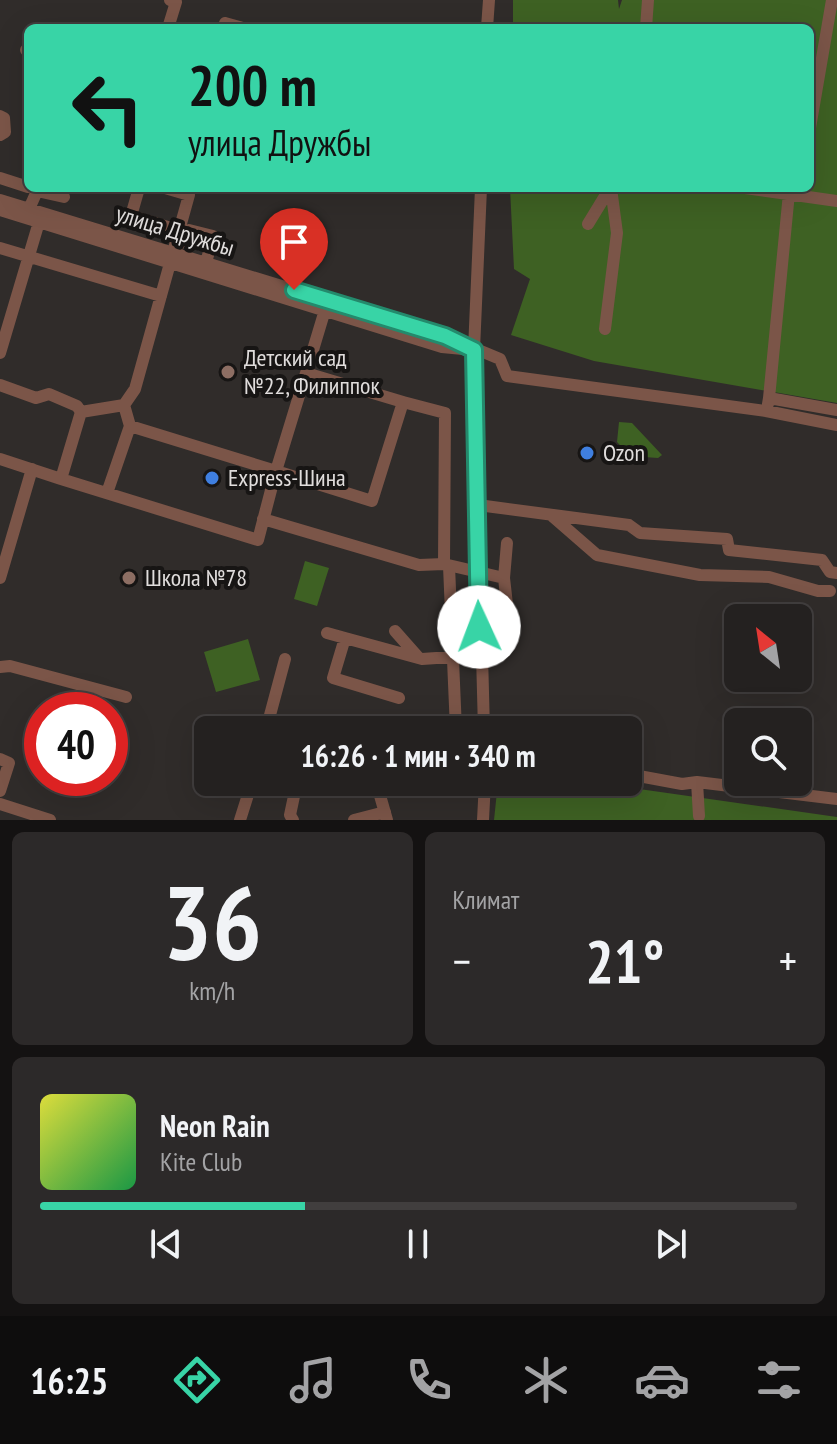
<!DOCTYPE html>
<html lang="ru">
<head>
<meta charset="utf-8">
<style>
	:root { --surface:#242120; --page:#2c2929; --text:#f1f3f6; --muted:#a3a3a5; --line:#413e3e; --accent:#38d4a6 }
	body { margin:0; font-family:"PT Sans Narrow",sans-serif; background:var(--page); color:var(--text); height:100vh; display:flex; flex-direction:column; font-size:30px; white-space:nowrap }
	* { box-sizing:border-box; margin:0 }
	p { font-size:26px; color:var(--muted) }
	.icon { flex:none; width:44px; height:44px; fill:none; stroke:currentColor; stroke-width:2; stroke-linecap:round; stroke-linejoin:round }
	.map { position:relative; height:820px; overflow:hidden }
	.drawer { display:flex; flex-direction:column; gap:12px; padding:12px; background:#141212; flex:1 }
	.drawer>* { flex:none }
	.top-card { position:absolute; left:24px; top:24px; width:790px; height:168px; border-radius:12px; box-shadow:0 8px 32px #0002,0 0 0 2px var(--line); background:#38d4a6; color:#111; overflow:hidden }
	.needle { width:52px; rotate:330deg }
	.tools { position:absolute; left:724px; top:604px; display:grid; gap:16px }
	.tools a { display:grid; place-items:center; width:88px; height:88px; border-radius:12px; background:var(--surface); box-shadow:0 8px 32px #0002,0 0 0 2px var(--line); font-size:40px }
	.speed { position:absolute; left:24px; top:692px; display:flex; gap:16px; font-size:40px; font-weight:700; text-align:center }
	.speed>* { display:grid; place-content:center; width:104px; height:104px; border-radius:50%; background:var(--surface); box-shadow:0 8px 32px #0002,0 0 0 2px var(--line); line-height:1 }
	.speed .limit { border:12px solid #d22; background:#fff; color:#111 }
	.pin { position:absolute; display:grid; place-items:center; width:68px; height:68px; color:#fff; margin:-82px -34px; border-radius:50% 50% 50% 0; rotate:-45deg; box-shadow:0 0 8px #0007 }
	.pin .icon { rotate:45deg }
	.me { position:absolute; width:88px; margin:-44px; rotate:358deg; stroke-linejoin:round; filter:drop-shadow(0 0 6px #0008) }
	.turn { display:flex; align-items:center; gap:28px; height:168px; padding:0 32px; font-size:36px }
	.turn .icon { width:104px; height:104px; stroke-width:2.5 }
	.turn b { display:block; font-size:56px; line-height:68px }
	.big { font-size:60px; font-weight:700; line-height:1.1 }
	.drawer .tile { flex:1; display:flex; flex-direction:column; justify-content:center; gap:12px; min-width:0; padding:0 28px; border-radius:12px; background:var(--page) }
	.drawer .dial { align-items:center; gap:0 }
	.dial b { font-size:104px; line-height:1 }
	.song { display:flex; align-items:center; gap:24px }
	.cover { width:96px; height:96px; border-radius:12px; background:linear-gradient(135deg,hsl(60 70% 55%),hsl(140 70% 35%)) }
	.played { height:8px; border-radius:4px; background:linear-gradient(90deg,var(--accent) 35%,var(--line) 35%) }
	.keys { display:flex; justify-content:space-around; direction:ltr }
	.heat { display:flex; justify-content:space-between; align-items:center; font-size:44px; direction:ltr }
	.drawer .tiles { flex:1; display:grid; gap:12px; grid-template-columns:1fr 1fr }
	.tile:last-child { grid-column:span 2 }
	.trip { position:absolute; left:194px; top:716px; width:448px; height:80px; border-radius:12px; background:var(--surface); box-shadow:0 8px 32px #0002,0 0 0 2px var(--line); font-weight:700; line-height:80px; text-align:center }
	.tabs { display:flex; height:128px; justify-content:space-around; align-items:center; background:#0e0d0d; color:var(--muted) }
	.tabs .icon { width:56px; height:56px }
	.tabs .on { color:var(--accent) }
	.tabs b { font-size:36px; color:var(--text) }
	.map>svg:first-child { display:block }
	.green { fill:#3e6123 }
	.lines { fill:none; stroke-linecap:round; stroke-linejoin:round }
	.minor { stroke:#7b5548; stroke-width:12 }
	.route-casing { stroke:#248a6c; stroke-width:20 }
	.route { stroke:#38d4a6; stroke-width:14 }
	.education-dot { fill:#8d6e63; stroke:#171514; stroke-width:3 }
	.shop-dot { fill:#3f7fe0; stroke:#171514; stroke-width:3 }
	.labels { text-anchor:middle; stroke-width:8; stroke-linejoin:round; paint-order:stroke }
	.street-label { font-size:24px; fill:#e0dddc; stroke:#171514 }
	.poi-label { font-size:24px; fill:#e0dddc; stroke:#171514; text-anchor:start }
</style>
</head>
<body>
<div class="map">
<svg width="837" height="820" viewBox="0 0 837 820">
	<rect width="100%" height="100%" fill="#302c2a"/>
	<!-- green -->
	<path class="green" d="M513 0H618L619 9 622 0H837V403L594 361 511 335 530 279 514 269 510 188H810V28H513Z
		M619 422 632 423 662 455 658 458 630 456 617 442Z
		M305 561 329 568 317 606 294 599Z
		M248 639 260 680 216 692 204 652Z
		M498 782H590L837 817V820H494Z"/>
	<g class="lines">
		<!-- minor -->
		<path class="minor" d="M168 28 176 2 170 0
			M224 28 225 23 243 28
			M487 28 489 0
			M646 28 648 0
			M26 50H28
			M0 116 4 118 5 132 0 135
			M810 128 832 0
			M0 178 28 187
			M139 188 131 216 178 230
			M481 188 474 350 484 730
			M745 188 837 201
			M0 200 445 336 500 359 507 376 766 411 837 425
			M29 209 37 191 64 197
			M0 210 442 347 463 349
			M588 224 610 188
			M177 247 189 230 213 236 206 263
			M0 248 161 296
			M605 329 617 233 611 188
			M0 353 39 222
			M0 385 36 398 49 394 77 406 81 412 61 479 0 459
			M769 398 789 193
			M403 402 445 413 444 564
			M768 404 769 398 837 410
			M81 412 124 405
			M130 426 276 471 306 373
			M61 479 258 540 276 471 372 501 403 402 306 373 325 310
			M107 493 130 426 124 405 135 389 189 195 165 188
			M478 505 629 525 640 533 727 539 729 550 822 560 830 572 837 573
			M551 515 597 555 700 575 769 577 818 591H830
			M263 519 419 565 444 564 504 578 507 543
			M449 566 456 730
			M0 578 32 469
			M504 578 510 631
			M395 631 418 657
			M327 633 345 638
			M0 667 10 666 126 697
			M399 698 333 678 345 638 422 659 480 655
			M266 730 285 659
			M0 759 9 763 0 791
			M628 774 682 784 697 782 699 816
			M382 782 379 792 387 820
			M697 782 837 799
			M0 804 50 820
			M240 820 252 782
			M293 820 290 815 297 782
			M354 820 385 812
			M483 820 485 782"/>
	</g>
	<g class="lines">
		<defs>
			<path id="route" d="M294 290 445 336 474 350 479 627"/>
		</defs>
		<!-- route casing -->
		<use href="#route" class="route-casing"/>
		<!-- route -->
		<use href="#route" class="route"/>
	</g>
	<!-- markers -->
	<g class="education-dot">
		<circle cx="228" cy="372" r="8"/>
		<circle cx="129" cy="578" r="8"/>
	</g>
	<g class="shop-dot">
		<circle cx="587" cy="453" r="8"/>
		<circle cx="212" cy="478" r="8"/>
	</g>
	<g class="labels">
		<!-- street labels -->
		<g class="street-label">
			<text transform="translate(175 231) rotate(17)" y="8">улица Дружбы</text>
		</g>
		<!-- poi labels -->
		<g class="poi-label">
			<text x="244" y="366">Детский сад<tspan x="244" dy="28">№22, Филиппок</tspan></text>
			<text x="603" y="461">Ozon</text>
			<text x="228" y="486">Express-Шина</text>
			<text x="145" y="586">Школа №78</text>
		</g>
	</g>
</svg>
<div class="tools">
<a><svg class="needle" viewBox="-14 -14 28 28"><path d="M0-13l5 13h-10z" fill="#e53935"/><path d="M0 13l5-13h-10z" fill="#a3a3a5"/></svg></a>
<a><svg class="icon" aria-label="search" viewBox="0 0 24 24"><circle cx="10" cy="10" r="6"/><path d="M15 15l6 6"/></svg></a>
</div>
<div class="speed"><div class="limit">40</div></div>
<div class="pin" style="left:294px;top:290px;background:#d93025"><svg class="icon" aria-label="arrive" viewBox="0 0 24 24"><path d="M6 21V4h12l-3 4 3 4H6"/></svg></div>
<svg class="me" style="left:479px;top:627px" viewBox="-20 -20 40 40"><circle r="19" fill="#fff"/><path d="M0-13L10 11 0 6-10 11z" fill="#38d4a6"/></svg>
<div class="trip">16:26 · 1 мин · 340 m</div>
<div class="top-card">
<div class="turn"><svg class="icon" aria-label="left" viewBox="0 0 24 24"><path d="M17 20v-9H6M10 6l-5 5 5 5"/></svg><div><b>200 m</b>улица Дружбы</div></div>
</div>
</div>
<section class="drawer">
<div class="tiles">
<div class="tile dial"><b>36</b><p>km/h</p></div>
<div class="tile"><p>Климат</p>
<div class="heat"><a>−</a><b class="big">21°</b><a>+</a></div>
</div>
<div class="tile">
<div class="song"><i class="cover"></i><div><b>Neon Rain</b><p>Kite Club</p></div></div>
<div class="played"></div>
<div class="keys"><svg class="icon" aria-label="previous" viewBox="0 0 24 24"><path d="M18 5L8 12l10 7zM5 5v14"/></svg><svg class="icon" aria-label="pause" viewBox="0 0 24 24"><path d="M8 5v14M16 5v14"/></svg><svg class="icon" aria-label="next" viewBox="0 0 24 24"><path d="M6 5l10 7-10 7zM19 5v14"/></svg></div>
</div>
</div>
</section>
<nav class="tabs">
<b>16:25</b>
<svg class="icon on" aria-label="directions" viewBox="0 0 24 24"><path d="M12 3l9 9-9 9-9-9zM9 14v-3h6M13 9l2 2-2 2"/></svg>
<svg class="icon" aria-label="music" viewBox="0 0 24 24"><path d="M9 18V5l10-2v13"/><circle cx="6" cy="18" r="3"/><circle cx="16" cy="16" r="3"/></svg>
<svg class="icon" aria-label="phone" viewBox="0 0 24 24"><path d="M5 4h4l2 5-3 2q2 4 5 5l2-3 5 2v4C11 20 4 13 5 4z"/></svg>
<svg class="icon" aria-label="climate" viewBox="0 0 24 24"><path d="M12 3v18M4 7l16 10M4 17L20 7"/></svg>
<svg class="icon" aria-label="car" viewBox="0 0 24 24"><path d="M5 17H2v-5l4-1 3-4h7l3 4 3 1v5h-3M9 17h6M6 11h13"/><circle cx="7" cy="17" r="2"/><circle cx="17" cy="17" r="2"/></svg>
<svg class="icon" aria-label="filters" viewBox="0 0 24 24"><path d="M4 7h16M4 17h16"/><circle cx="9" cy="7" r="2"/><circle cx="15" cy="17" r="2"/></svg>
</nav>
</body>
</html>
